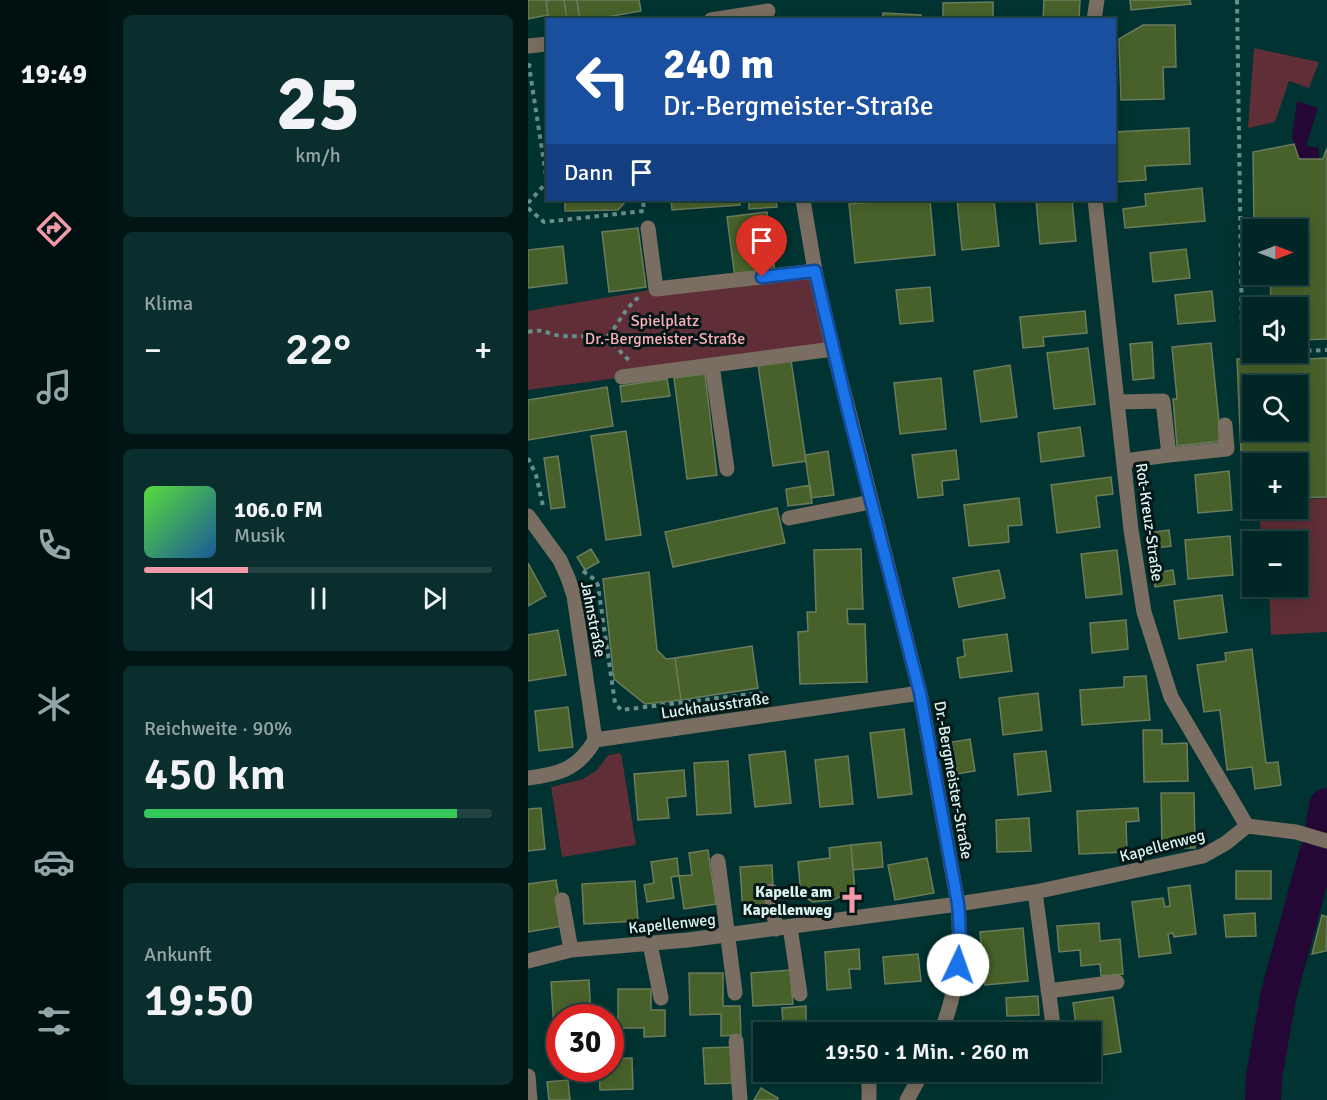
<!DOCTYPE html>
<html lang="de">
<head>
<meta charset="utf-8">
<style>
	:root { --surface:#002625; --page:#0a2e2d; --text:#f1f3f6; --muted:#95a5a7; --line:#224342; --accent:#f39aa8 }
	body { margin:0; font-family:Signika,sans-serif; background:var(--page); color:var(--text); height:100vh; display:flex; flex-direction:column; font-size:22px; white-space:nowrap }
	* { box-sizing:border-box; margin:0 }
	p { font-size:20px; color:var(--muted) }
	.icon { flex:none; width:33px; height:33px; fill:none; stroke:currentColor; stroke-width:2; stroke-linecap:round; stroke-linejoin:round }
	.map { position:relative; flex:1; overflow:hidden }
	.sheet { display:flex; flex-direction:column; gap:15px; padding:15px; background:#001514; width:420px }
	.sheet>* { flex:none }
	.guide { position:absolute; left:18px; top:18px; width:570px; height:183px; border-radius:0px; box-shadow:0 3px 15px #0003,0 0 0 2px var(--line); background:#1a4fa0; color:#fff; overflow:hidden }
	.needle { width:39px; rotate:90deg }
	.tools { position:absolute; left:714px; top:219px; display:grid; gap:12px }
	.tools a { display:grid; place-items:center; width:66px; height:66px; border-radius:0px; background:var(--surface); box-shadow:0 3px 15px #0003,0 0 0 2px var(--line); font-size:30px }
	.speed { position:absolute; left:18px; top:1004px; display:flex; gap:12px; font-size:30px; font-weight:700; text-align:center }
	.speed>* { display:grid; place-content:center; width:78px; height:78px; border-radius:50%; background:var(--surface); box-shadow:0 3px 15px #0003,0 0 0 2px var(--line); line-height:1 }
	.speed .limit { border:9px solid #d22; background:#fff; color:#111 }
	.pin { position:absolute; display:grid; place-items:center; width:51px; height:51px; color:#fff; margin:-62px -26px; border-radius:50% 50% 50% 0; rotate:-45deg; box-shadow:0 0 6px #0007 }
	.pin .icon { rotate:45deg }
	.me { position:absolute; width:66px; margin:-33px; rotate:3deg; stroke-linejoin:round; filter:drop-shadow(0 0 4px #0008) }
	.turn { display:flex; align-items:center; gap:21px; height:126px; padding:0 18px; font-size:27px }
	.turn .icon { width:78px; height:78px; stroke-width:2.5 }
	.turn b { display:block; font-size:42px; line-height:51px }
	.then { display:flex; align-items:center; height:57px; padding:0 18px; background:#0003; gap:12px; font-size:22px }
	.big { font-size:45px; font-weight:600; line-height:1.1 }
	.sheet .widget { flex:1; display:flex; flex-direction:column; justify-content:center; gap:9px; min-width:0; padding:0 21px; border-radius:9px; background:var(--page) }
	.sheet .dial { align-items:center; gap:0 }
	.dial b { font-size:78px; line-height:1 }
	.song { display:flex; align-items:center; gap:18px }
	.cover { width:72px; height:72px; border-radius:9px; background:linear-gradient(135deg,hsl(110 70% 55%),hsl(210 70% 35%)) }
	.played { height:6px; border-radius:3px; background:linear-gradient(90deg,var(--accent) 30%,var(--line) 30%) }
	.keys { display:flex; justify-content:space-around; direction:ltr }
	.heat { display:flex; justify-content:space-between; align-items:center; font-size:33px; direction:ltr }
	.charge { height:9px; border-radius:4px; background:linear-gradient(90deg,#34c759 90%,var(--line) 0) }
	.trip { position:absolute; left:225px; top:1022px; width:348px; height:60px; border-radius:0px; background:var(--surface); box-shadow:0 3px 15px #0003,0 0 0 2px var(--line); font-weight:600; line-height:60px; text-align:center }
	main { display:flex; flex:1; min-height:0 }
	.dock { display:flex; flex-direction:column; width:108px; justify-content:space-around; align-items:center; background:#000f0f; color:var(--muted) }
	.dock .icon { width:42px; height:42px }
	.dock .selected { color:var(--accent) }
	.dock b { font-size:27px; color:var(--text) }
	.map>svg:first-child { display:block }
	.green { fill:#5f2e37 }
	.water { fill:#240735 }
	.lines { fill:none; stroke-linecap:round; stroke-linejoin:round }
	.river { stroke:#240735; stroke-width:36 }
	.building { fill:#48612a; stroke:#6b7c5c; stroke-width:1.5; fill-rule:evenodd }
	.path { stroke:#688e8c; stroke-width:4; stroke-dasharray:4.5 4.5; stroke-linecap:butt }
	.minor { stroke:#796e61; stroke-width:15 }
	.route-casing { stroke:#114b97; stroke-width:15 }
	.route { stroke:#1a73e8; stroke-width:10 }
	.labels { text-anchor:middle; stroke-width:6; stroke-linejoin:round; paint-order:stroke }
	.park-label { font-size:16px; fill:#fdaeb9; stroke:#041716 }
	.street-label { font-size:16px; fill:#dbf3f1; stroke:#041716 }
	.poi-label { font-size:16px; font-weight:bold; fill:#dbf3f1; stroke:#041716; text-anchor:end }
</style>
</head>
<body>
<main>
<nav class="dock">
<b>19:49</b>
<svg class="icon selected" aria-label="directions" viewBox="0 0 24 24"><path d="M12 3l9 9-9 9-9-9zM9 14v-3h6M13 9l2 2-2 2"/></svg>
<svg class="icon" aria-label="music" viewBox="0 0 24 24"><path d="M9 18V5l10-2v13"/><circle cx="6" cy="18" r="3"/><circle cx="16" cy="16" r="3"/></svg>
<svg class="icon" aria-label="phone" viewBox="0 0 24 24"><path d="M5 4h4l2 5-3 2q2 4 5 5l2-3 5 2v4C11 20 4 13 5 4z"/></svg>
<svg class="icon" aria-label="climate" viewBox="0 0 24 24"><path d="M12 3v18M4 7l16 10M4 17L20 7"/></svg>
<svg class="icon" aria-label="car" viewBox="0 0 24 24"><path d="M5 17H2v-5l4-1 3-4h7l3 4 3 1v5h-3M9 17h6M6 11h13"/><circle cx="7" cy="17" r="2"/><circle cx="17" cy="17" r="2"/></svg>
<svg class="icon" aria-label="filters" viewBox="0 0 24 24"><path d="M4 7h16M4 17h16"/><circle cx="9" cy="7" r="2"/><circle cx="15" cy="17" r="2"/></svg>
</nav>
<section class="sheet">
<div class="widget dial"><b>25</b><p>km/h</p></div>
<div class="widget"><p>Klima</p>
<div class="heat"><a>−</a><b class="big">22°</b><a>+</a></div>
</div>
<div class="widget">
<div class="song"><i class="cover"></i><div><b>106.0 FM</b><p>Musik</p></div></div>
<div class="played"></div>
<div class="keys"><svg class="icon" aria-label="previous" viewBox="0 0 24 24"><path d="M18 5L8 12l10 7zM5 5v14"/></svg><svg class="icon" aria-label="pause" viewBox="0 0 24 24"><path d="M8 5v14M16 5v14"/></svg><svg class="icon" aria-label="next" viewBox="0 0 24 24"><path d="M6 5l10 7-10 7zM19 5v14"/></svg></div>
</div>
<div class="widget"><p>Reichweite · 90%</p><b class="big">450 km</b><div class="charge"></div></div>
<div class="widget"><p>Ankunft</p><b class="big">19:50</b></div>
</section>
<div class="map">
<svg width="799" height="1100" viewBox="0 0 799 1100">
	<rect width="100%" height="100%" fill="#003331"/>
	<!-- green -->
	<path class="green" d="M726 48 791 62 781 88 761 81 747 122 720 128Z
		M287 271 305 349 0 390V311L128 289Z
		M799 498V632L743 635 741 587 770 586V542L733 541 731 509 770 508V500Z
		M93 753 108 845 34 857 23 787 55 779 69 770 80 755Z"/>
	<!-- water -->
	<path class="water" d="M769 101 790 108 778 146 791 148V159H771L764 137Z"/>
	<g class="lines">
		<!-- river -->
		<path class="river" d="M796 823 799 806
			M735 1100 736 1076 751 993 789 854"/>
	</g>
	<!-- building -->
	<path class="building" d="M0 0H18L20 15 0 19Z
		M23 0H36L39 19 21 20 18 1Z
		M36 0H49L51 17 39 19Z
		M49 0H111L113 11 62 20H52Z
		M516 0H552L551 20H515Z
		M602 0H662L663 4 603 10Z
		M465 2V20H415V3Z
		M355 13 393 15 392 20H354Z
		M615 25H647L648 67H635L636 99 593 100 591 39Z
		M661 128 662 164 617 166 618 180 587 182 586 132Z
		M766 144 771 159H795L799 148V339L770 340V308H743L742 274H770V230H726L725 152Z
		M674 188 677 221 597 228 595 209 618 206 617 194Z
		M37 200H99L90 210 37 211Z
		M143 200H211L212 205 144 210Z
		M221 200H248L249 207 221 209Z
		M370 200H402L407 255 327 263 321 204Z
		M429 200H466L471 246 434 250Z
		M508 200H544L548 241 512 244Z
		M239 212 247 272 207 278 199 217Z
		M110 228 118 287 81 292 74 232Z
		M35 246 39 283 0 288V250Z
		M658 249 662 278 625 282 622 253Z
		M402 287 405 321 372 324 368 290Z
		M684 291 687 321 650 324 647 295Z
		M557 311 559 333 515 337 516 346 495 348 492 317Z
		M624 342 626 378 605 380 602 344Z
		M683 343 693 441 649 446 645 399H649L644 347Z
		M560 348 567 404 526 409 519 353Z
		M726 358V362L799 358V497L770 498V464H724V500L715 501 709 359ZM724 386H770V430H724Z
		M263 360 278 461 245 466 230 365Z
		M482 365 489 417 453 422 446 371Z
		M177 374 189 475 159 479 146 378Z
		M413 378 418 429 372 434 366 383Z
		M139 379 142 396 94 402 92 386Z
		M79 387 85 426 0 440V400Z
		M552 427 556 456 513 462 510 433Z
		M98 431 113 535 78 540 63 436Z
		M428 450 431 479 414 481 415 495 390 498 384 455Z
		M300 451 306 495 283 498 277 455Z
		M30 456 37 507 23 509 16 458Z
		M701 471 704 510 670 513 667 475Z
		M583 477 585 494 568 496 572 527 529 533 523 485Z
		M282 485 284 503 260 506 258 489Z
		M491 498 494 525 480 526 481 542 441 546 436 505Z
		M249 508 257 543 145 567 137 532Z
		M641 530 643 546 621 549 619 533Z
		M702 536 705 575 660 579 657 540Z
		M63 549 71 562 57 570 49 557Z
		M333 549 335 609H319L320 624H337L339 682 272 684 270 632 280 631 279 612H288L286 550Z
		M589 550 594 594 558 598 553 554Z
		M0 563 18 596 0 606Z
		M471 570 477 598 431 607 425 578Z
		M645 570 647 584 627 587 625 573Z
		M121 572 129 650 138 659 147 658 153 700 117 704 86 679 75 579Z
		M694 595 699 632 651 639 646 601Z
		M598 620 600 649 564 653 562 623Z
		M30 630 38 675 0 681V635Z
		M479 634 484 671 432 678 429 658 437 656 435 640Z
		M224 646 230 688 153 700 147 658Z
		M724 649 738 763 750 762 753 785 727 789 724 767 699 770 692 710 676 712 669 665 698 661 697 653Z
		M618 676 622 720 554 725 552 690 596 687V677Z
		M510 693 514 730 475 735 471 698Z
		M40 707 45 747 11 751 7 711Z
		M376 729 384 794 350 798 342 733Z
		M615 730H634V744L659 743 660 781 616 782Z
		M442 739 447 771 429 774 424 742Z
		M257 751 263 803 227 807 221 755Z
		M518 751 523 791 490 795 486 754Z
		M320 756 325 804 292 807 287 760Z
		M200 761 203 813 169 815 166 763Z
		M156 770 158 796 139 798 141 818 110 820 106 774Z
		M633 793H666L667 848H634Z
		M13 808 17 849 0 851V809Z
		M610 808 611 821 598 822 599 852 551 854 549 811Z
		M501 818 503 851 469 852 468 820Z
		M353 842 355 867 325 870 323 845Z
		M323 845 327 890 305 900 285 902 273 895 270 862 302 858 301 848Z
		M180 850 188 904 156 909 151 876 164 875 161 853Z
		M149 858 151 876 143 877 146 898 119 902 116 885 126 883 123 862Z
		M399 858 406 893 367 900 360 865Z
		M244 865 245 887 240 913 215 914 212 867Z
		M708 871H743V899H708Z
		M28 880 36 926 0 932V884Z
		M107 881 110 921 56 924 54 884Z
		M662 885 668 934 646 937 645 933 640 934 643 953 611 957 604 902 635 898 637 907 642 906 640 888Z
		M321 897H327L326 904 321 903Z
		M727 913 728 936 698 937 696 915Z
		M794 915 799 917 798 951 784 954Z
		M571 923 572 941 592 939 595 974 573 976 572 964 553 966 552 950 531 952 529 926Z
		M495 928 500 981 457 985 452 932Z
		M331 949 332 969H321L323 988 299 990 297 952Z
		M390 954 393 981 357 984 355 957Z
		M262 970 265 1004 225 1006 223 973Z
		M161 973H195V1006H212L213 1035 193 1036V1014L162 1015Z
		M61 980 63 1017H32V1028H26L23 982Z
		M90 989H123V1010H137V1036L116 1037V1028H90Z
		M510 996 511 1015 479 1016 478 998Z
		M585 997 593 1052 562 1057V1032H549L545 1003Z
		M278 1006V1022L255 1023 254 1008Z
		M206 1047 207 1083 177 1084 175 1048Z
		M104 1058 105 1089 72 1090 71 1068H82V1059Z
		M499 1071H547L548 1076 501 1083Z
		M40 1080 42 1100H21L19 1082Z
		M233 1088 250 1098 249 1100H226Z"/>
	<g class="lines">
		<!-- path -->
		<path class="path" d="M709 0 714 336 721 348 724 349
			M0 203 19 182 1 66 2 63
			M0 208 16 222 116 211 115 200
			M0 332C10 329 15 331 24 334 42 339 61 334 79 337 92 323 97 306 114 295
			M79 337C87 344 93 354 101 360
			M770 351 799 350
			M0 458 8 475 15 506
			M55 571C62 576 68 579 70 586L87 703 93 710 232 693 239 700"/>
		<!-- minor -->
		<path class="minor" d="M183 20 240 11
			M566 20 569 0
			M0 46 20 44
			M275 200 287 271 305 349 392 693 430 904C434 951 430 988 413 1032
			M567 200 603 530 616 612 643 697 719 826
			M120 228 128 289 287 271
			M184 365 199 469
			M94 377 305 349
			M589 402 635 401 641 455 596 461
			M641 455 699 449 697 425
			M0 516 32 560 40 578 46 596 67 740
			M261 518 343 502
			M0 778C32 774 50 769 67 740L392 693
			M190 861 207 993
			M243 891 248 929
			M507 892 526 1032
			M34 900 43 950
			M262 927 272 994
			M122 944 133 998
			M0 961 43 950 160 940 430 904 507 892 675 856 698 843 719 826 768 832 799 841
			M520 991 589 982
			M208 1041 212 1100
			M341 1071V1100
			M0 1076 2 1100
			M379 1100 395 1071"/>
	</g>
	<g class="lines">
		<defs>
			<path id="route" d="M234 277 287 271 321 415 392 693 430 904C432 925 433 945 430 965"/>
		</defs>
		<!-- route casing -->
		<use href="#route" class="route-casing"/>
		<!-- route -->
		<use href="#route" class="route"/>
	</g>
	<!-- icons -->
	<defs>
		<symbol id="church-bare" viewBox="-9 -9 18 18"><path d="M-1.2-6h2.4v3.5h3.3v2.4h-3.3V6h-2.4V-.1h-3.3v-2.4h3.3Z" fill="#f39aa8" stroke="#041716" stroke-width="2.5" paint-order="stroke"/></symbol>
	</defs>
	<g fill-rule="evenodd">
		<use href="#church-bare" x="305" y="881" width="38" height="38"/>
	</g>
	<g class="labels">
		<!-- park labels -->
		<g class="park-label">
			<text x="137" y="326">Spielplatz<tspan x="137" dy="18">Dr.-Bergmeister-Straße</tspan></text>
		</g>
		<!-- street labels -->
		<g class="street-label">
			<text transform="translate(622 522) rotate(82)" y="6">Rot-Kreuz-Straße</text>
			<text transform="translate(66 619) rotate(79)" y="6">Jahnstraße</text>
			<text transform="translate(187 705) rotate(-8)" y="6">Luckhausstraße</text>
			<text transform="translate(426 780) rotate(80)" y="6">Dr.-Bergmeister-Straße</text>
			<text transform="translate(634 845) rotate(-15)" y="6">Kapellenweg</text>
			<text transform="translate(144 923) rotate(-6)" y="6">Kapellenweg</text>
		</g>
		<!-- poi labels -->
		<g class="poi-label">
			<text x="304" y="897">Kapelle am<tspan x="304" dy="18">Kapellenweg</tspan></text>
		</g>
	</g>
</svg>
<div class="tools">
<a><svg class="needle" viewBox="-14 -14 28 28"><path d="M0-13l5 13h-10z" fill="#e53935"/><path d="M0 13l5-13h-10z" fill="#95a5a7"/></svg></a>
<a><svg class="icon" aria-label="sound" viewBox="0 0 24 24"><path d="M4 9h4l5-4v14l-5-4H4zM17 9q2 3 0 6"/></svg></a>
<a><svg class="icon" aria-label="search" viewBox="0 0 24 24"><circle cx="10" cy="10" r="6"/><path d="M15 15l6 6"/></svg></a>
<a>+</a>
<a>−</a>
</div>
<div class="speed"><div class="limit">30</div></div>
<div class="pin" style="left:234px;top:277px;background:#d93025"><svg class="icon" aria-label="arrive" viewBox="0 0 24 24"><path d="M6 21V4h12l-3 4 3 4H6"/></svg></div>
<svg class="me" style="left:430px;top:965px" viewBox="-20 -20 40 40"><circle r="19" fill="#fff"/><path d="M0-13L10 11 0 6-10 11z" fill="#1a73e8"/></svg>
<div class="trip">19:50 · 1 Min. · 260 m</div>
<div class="guide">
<div class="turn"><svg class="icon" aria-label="left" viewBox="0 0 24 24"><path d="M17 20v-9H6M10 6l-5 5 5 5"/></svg><div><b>240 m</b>Dr.-Bergmeister-Straße</div></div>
<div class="then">Dann<svg class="icon" aria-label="arrive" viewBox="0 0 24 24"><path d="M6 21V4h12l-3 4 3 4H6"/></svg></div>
</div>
</div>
</main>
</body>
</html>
